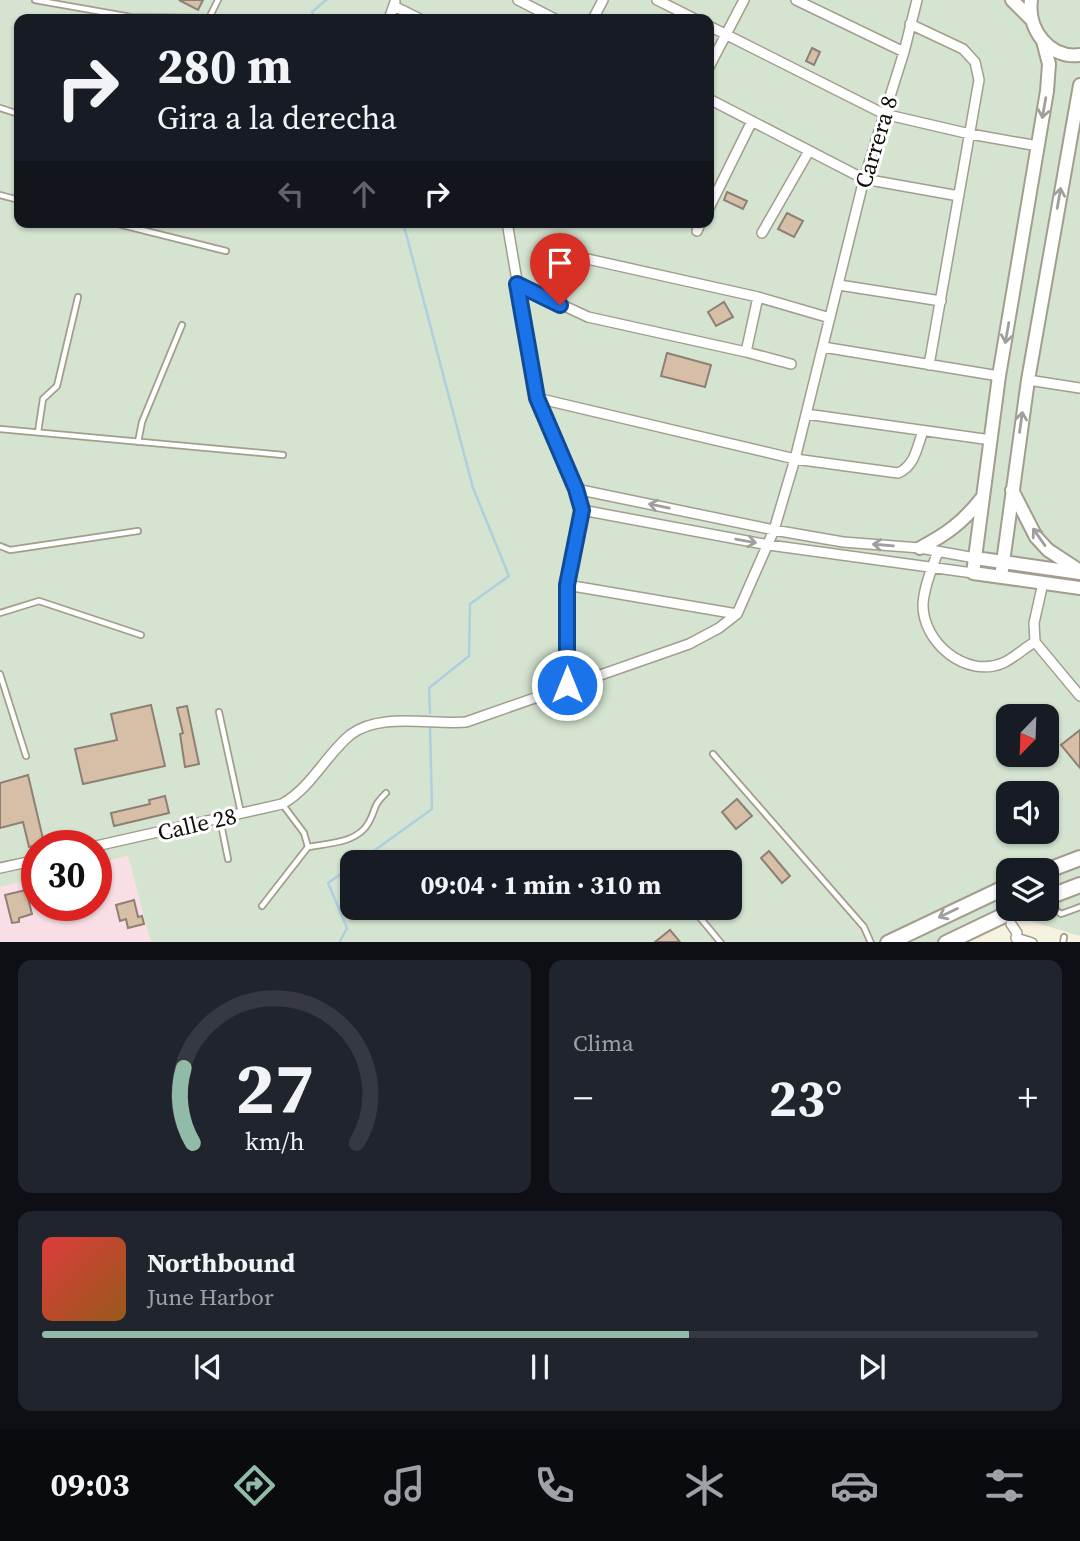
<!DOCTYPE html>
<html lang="es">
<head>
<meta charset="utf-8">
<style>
	:root { --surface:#171b24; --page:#20242c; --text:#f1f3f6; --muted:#9ea1a6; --line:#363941; --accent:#91baa8 }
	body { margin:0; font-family:"Source Serif 4",serif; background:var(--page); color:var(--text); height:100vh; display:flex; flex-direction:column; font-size:26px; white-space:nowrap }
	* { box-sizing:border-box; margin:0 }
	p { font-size:23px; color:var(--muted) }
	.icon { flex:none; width:38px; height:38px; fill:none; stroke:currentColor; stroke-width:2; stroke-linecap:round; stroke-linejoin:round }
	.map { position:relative; height:942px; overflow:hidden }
	.side { display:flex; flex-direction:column; gap:18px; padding:18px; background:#0d0f14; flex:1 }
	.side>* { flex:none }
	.top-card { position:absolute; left:14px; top:14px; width:700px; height:214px; border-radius:14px; box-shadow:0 2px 5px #0004; background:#171b24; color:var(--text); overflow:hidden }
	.needle { width:46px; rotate:203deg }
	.fabs { position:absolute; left:996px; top:704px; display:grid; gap:14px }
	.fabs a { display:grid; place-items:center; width:63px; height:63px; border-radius:14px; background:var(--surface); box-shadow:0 2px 5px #0004; font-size:35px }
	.speed { position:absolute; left:21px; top:830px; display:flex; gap:14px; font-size:35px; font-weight:700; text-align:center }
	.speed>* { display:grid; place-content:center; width:91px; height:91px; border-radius:50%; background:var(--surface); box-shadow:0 2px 5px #0004; line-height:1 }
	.speed .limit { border:10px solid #d22; background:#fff; color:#111 }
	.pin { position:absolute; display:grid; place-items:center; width:60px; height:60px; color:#fff; margin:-72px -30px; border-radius:50% 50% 50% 0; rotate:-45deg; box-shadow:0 0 7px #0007 }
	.pin .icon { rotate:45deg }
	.me { position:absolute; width:77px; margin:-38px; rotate:0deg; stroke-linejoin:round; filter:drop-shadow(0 0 5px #0008) }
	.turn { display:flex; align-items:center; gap:24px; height:147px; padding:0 28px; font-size:32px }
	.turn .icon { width:91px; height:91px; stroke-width:2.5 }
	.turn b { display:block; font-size:49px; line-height:60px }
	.lanes { display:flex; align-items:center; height:66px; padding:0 28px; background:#0003; justify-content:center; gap:35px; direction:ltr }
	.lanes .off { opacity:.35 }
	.big { font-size:52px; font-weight:700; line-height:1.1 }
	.side .widget { flex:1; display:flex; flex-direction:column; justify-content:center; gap:10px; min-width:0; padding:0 24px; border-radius:14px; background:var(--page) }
	.side .dial { align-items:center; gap:0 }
	.dial svg { height:182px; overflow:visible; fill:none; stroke:var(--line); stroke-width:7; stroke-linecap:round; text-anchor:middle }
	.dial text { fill:var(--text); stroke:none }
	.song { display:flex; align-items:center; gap:21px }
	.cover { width:84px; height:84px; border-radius:10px; background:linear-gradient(135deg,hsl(0 70% 55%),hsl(30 70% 35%)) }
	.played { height:7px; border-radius:4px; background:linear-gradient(90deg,var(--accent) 65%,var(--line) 65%) }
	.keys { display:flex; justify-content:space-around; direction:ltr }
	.heat { display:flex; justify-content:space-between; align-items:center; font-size:38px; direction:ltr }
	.side .tiles { flex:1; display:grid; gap:18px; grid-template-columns:1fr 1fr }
	.widget:last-child { grid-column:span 2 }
	.trip { position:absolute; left:340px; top:850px; width:402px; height:70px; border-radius:14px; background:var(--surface); box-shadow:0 2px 5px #0004; font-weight:700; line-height:70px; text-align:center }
	.tab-bar { display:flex; height:112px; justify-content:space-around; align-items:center; background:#090b0e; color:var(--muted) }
	.tab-bar .icon { width:49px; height:49px }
	.tab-bar .on { color:var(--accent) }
	.tab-bar b { font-size:32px; color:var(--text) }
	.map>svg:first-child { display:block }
	.industrial { fill:#f9dfe5 }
	.green { fill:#d4e4d0; fill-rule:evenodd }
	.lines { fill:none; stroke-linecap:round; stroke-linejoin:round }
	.stream { stroke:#aecfe0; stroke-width:2.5 }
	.building { fill:#d7bfa7; stroke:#8d8074; stroke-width:2 }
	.lane-casing { stroke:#a39d8e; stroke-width:8 }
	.street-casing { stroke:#a39d8e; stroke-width:12 }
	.secondary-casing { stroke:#a39d8e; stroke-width:16 }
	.primary-casing { stroke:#a39d8e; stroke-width:18 }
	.lane { stroke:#fff; stroke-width:4.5 }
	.street { stroke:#fff; stroke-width:9 }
	.secondary { stroke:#fff; stroke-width:12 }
	.primary { stroke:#fff; stroke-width:14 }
	.oneway { stroke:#9f9f9d }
	.route-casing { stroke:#114b97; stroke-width:18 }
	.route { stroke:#1a73e8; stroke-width:12 }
	.labels { text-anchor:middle; stroke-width:6; stroke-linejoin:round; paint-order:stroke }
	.street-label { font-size:23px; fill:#100e09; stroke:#fff }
</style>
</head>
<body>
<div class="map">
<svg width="1080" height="943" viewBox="0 0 1080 943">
	<rect width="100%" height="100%" fill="#f7f1e0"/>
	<!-- industrial -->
	<path class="industrial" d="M128 856 151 942H0V887L37 878V905H96V864Z"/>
	<!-- green -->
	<path class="green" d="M0 0H1080V936L1030 921 1032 918 1026 909 952 943H151L128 856 96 864V845H37V878L0 887ZM19 19H709V222H19ZM1008 716H1046V754H1008ZM1008 793H1046V831H1008ZM352 863H730V908H352ZM1008 870H1046V908H1008Z"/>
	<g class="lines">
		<!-- stream -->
		<path class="stream" d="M316 19 312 12 326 0
			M403 222 473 488 509 576 470 604 469 656 429 688 430 713
			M357 863 432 809 430 727
			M339 943 347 928 328 883 352 866"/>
	</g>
	<!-- building -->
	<path class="building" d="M179 0H203L198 10Z
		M812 48 820 52 814 65 806 61Z
		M727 192 747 201 743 209 724 200Z
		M787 213 803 221 794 237 778 229Z
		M724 302 733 317 716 326 708 312Z
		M667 353 711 365 705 387 661 376Z
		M151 705 165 766 83 784 75 749 117 740 111 714Z
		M187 706 199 764 185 767 180 734 183 733 177 708Z
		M1080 730V768L1061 745Z
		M28 775 44 843 29 847 23 822 0 828V783Z
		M165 796 169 813 114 826 111 813 150 804 149 800Z
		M737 799 752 816 736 829 722 812Z
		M769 851 790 876 782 883 761 858Z
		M26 890 32 914 19 918V922L12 923 5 895Z
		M134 900 138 917 142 916 144 924 128 928 126 919 120 921 116 905Z
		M670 930 680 942H655Z"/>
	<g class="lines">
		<defs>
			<path id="lane" d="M35 0 131 17 209 18 218 0
				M0 108 19 114
				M0 195 19 200
				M110 222 226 251
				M0 429 283 455
				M38 432 43 399 57 386 78 297
				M138 442 142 422 182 325
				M0 546 10 550 138 531
				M0 613 39 601 141 635
				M0 674 26 756
				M219 712 241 813
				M713 754 864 927 871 943
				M220 819 228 859
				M308 847C330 843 358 843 369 822 377 807 372 807 386 793
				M652 860 654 863
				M1046 902 1061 914 1080 907
				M262 906 308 847 304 833 283 805
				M692 908 721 943
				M1063 943 1064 937"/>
			<path id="street" d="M518 0 555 19
				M657 0 695 19
				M796 0 904 52
				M394 6 420 19
				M389 19 395 2
				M593 19 603 0
				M910 24 963 49 975 62 979 80 929 365
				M709 26 884 114 970 134 1038 146
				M709 67 744 0
				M709 99 864 179 959 196
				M709 208 752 121
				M507 222 537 398 576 489 582 510 567 585V685
				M697 231 701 222
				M762 233 809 151
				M517 284 588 317 746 352 791 364
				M839 285 941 301
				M560 305 568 260 574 256 758 297 830 318
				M823 347 999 376
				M746 352 758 297
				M1028 380 1080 388
				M537 398 795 459 898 473C915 466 917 447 923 431
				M806 414 991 440
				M576 489 774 530 843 542 920 548 975 558
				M582 510 769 545 973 573
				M938 552C932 567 924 587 923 604 922 642 966 679 1003 663 1014 658 1024 648 1035 642
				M1043 583 1034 623 1035 642 1080 696
				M567 585 737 614
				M96 846 282 804C311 788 325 756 350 735 379 712 431 725 466 722L689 644 719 628 737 614 774 530 795 459 864 179 904 52 917 0
				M0 868 37 860
				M1011 924 1017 933 1016 938 1032 943"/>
			<path id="secondary" d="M1012 0 1031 19
				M1031 0C1027 29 1049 59 1080 55
				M1043 41 1049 64 1047 91 999 376 973 573 1080 588
				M1012 490 1036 537 1048 550 1080 571
				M920 548C947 534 963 522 982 498
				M975 558 1080 573
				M1001 577 1028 380 1080 85"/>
			<path id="primary" d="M1046 871 1080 858
				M1046 898 1080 885
				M888 943 1008 886
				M946 943 1019 908"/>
		</defs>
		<!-- lane casing -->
		<use href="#lane" class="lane-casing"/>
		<!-- street casing -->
		<use href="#street" class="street-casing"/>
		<!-- secondary casing -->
		<use href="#secondary" class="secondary-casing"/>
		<!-- primary casing -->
		<use href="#primary" class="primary-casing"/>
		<!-- lane -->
		<use href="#lane" class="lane"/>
		<!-- street -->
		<use href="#street" class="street"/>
		<!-- secondary -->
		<use href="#secondary" class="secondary"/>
		<!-- primary -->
		<use href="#primary" class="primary"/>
	</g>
	<!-- one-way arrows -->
	<defs><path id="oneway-shaft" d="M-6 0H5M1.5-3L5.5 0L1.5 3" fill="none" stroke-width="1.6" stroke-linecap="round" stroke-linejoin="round" transform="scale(1.75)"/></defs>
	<g class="oneway">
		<use href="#oneway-shaft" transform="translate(1044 108) rotate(100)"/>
		<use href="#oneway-shaft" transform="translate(1059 198) rotate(-80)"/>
		<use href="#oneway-shaft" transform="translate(1007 333) rotate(100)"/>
		<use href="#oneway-shaft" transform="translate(1021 422) rotate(-82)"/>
		<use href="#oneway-shaft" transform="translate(659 506) rotate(-168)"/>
		<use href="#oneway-shaft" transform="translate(1039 537) rotate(-125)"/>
		<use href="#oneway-shaft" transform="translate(746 541) rotate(10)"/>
		<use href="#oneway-shaft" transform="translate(883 545) rotate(-175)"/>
		<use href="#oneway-shaft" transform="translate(948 913) rotate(154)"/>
	</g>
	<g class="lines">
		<defs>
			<path id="route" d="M560 305 517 284 537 398 576 489 582 510 567 585V685"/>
		</defs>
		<!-- route casing -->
		<use href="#route" class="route-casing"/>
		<!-- route -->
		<use href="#route" class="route"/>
	</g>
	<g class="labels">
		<!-- street labels -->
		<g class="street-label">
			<text transform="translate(876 142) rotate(-73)" y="8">Carrera 8</text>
			<text transform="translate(197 824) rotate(-13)" y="8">Calle 28</text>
		</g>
	</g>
</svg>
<div class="fabs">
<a><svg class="needle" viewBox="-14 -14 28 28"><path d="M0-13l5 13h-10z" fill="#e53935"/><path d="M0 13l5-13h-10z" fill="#9ea1a6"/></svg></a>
<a><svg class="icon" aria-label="sound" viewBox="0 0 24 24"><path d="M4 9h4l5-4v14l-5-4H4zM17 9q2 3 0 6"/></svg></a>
<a><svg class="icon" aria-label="layers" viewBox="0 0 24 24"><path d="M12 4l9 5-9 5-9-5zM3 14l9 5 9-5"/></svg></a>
</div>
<div class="speed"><div class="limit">30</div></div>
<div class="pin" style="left:560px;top:305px;background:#d93025"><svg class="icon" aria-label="arrive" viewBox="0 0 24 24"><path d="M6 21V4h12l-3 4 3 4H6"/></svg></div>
<svg class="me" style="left:567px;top:685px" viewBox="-20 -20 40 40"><circle r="17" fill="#1a73e8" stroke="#fff" stroke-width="3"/><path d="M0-11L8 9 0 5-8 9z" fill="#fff"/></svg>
<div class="trip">09:04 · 1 min · 310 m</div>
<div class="top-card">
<div class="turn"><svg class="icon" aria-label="right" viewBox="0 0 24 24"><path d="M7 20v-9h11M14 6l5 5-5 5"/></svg><div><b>280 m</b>Gira a la derecha</div></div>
<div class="lanes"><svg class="icon off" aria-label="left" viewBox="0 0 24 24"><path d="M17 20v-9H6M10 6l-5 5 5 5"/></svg><svg class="icon off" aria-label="ahead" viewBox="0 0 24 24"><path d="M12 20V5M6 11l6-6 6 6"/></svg><svg class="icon" aria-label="right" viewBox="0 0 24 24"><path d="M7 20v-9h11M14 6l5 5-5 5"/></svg></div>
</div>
</div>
<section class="side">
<div class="tiles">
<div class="widget dial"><svg viewBox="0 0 100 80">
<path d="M14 69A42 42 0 1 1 86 69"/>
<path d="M14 69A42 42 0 0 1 10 36" stroke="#91baa8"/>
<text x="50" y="56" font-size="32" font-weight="700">27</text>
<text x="50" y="72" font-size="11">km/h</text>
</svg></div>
<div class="widget"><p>Clima</p>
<div class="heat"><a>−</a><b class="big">23°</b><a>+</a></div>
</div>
<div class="widget">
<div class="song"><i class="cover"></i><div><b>Northbound</b><p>June Harbor</p></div></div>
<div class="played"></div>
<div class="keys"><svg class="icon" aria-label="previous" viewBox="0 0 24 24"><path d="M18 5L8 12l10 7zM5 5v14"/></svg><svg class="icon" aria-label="pause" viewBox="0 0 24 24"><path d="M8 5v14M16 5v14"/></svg><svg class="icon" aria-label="next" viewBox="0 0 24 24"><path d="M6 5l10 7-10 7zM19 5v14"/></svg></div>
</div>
</div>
</section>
<nav class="tab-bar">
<b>09:03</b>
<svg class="icon on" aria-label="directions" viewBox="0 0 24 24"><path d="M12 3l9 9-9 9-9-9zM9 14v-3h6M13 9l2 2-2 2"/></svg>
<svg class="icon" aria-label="music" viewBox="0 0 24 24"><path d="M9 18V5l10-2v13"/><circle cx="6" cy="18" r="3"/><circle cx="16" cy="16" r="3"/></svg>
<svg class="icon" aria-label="phone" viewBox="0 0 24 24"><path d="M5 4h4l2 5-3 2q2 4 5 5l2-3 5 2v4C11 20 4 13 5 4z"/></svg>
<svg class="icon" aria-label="climate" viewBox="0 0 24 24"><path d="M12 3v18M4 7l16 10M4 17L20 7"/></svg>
<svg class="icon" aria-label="car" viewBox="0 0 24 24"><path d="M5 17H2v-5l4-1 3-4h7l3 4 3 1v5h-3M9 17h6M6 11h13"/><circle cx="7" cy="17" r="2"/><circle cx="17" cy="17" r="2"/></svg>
<svg class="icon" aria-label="filters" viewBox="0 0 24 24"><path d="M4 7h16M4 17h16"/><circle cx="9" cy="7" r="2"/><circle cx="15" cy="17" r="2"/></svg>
</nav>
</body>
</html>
